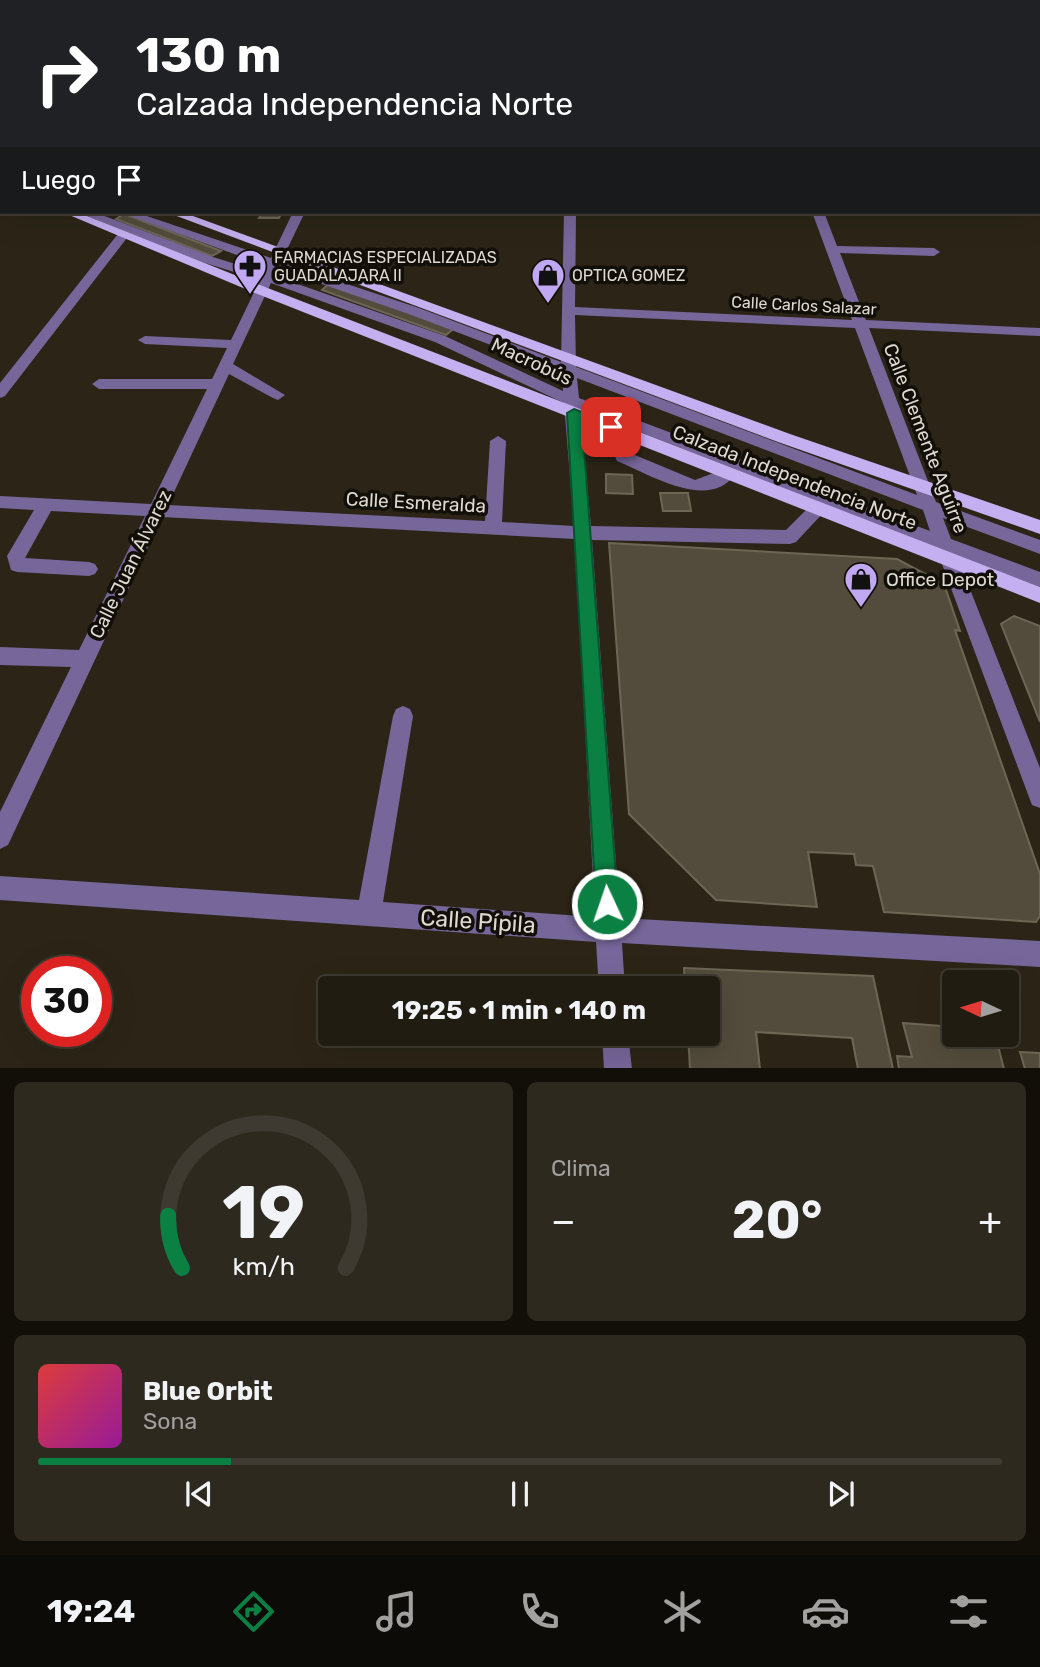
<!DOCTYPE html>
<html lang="es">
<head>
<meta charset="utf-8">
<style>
	:root { --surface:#211c11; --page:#2d291f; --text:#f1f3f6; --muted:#a2a19f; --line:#3e3a31; --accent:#0b8043 }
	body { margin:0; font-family:Rubik,sans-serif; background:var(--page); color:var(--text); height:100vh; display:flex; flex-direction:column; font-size:26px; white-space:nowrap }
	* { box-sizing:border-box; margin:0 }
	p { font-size:23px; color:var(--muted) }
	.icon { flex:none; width:38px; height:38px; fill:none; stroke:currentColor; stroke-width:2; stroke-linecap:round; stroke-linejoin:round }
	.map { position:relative; height:1068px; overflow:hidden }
	.details { display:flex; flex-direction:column; gap:14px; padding:14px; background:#120f09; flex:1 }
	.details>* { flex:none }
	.banner { position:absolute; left:0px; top:0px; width:1041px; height:214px; box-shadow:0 7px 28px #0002,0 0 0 2px var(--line); background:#202124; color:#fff; overflow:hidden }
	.needle { width:46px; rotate:274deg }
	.controls { position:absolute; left:942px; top:970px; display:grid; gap:14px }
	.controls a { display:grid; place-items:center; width:77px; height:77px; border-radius:7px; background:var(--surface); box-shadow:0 7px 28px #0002,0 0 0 2px var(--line); font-size:35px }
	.speed { position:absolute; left:21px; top:956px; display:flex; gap:14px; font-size:35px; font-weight:700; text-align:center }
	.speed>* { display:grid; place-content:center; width:91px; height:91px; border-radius:50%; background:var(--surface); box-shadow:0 7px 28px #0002,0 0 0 2px var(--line); line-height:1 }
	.speed .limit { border:10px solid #d22; background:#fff; color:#111 }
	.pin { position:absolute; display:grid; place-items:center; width:60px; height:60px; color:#fff; margin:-30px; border-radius:14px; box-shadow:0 4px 10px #0006 }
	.me { position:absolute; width:77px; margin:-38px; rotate:357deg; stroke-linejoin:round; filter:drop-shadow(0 0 5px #0008) }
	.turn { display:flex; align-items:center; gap:24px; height:147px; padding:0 21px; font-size:32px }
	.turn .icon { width:91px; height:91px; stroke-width:2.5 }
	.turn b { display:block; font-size:49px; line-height:60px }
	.then { display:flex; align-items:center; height:66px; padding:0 21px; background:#0003; gap:14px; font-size:26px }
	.big { font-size:52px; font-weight:700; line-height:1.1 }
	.details .tile { flex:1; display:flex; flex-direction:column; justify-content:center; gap:10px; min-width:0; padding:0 24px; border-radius:10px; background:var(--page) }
	.details .dial { align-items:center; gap:0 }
	.dial svg { height:182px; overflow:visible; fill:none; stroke:var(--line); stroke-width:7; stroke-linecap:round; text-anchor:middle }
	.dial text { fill:var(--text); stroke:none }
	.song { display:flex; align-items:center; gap:21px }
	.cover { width:84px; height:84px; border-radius:10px; background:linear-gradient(135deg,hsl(0 70% 55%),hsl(300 70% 35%)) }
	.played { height:7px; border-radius:4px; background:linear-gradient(90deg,var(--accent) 20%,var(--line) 20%) }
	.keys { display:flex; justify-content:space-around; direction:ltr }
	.heat { display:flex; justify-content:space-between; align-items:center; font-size:38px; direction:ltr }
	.details .tiles { flex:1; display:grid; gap:14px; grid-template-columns:1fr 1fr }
	.tile:last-child { grid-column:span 2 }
	.trip { position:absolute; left:318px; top:976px; width:402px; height:70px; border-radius:7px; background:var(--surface); box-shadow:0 7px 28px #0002,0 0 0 2px var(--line); font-weight:700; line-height:70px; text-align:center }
	.tab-bar { display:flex; height:112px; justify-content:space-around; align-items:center; background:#0d0b07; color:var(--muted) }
	.tab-bar .icon { width:49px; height:49px }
	.tab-bar .active { color:var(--accent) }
	.tab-bar b { font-size:32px; color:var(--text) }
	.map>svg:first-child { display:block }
	.building { fill:#534c3c; stroke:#6d6655; stroke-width:2 }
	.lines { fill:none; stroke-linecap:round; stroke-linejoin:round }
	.minor { fill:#77669a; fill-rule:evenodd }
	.major { fill:#c4aff0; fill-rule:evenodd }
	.route { fill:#0b8043; stroke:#07532c; stroke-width:2 }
	.labels { text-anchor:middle; stroke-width:7; stroke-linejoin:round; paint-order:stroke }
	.far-poi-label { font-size:16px; fill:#dedad1; stroke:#120f08; text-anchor:start }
	.far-street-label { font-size:16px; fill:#dedad1; stroke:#120f08 }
	.street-label { font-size:19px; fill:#dedad1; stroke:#120f08 }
	.poi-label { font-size:19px; fill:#dedad1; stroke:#120f08; text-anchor:start }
	.near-street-label { font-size:23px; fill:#dedad1; stroke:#120f08 }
</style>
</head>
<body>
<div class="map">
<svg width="1040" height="1069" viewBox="0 0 1040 1069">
	<rect width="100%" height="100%" fill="#2c2517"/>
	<!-- building -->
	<path class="building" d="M42 0H110L40 2Z
		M243 212H282L279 218H259L262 213Z
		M124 214 221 251 212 256 116 219Z
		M329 284 453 329 446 335 322 290Z
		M606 474 632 475 633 494 606 493Z
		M660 493H688L691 511H663Z
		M609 543 897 559 944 584 960 631 955 630 1040 874V916L1036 922 884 912 873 866 856 865 854 854 808 852 817 907 716 900 629 814Z
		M1014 616 1040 626V722L1001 624Z
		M684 968 873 976 893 1069H858L852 1038 756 1032 760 1069H690L688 1034H709V989H685Z
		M903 1023 954 1027V1034H995L1004 1069H899L897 1056 912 1057Z
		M1020 1052 1040 1053V1069H1025Z"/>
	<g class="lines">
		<!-- minor -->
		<path class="minor" d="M265 0H273L264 2Z
			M292 0H300L291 2Z
			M310 0H324L307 2Z
			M393 0H401L392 2Z
			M511 0H620L623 2H513Z
			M733 0H741V2H733Z
			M940 0H948L950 2H942Z
			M0 17H2V21H0Z
			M0 43H2V48H0Z
			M0 89 2 90V96L0 95Z
			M0 153H2L0 161Z
			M0 176H2V183H0Z
			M0 198H2L0 206Z
			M78 212H94L213 257 264 273 267 266 119 212H135L271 258 293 212H305L281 262 419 308 561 362 564 212H576L575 307 852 320 812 212H824L837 246 934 248 940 252 934 256 840 253 866 320 1040 328V336L869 328 936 502 1040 540V554L943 518 951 539 1040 572V587L957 556 1040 768V808L1032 805 1029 797 936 548 824 504 827 508 824 512 796 542 790 544 592 540 620 918 1040 941V967L622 943 625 989H599L596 942 0 900V876L359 900 393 716 396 709 403 706 410 709 413 716 383 902 595 917 575 539 162 517 8 845 0 849V812L71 667 0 665V647L79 650 145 516 51 511 25 558 89 562 95 564 98 569 95 574 89 576 17 572 11 570 7 556 34 510 0 508V496L151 504 207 389H99L92 384 99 379H212L227 348 145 344 138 340 145 336 231 340 260 280 205 263 130 234 5 396 0 398V383L121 230ZM278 269 409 314 562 372 563 391 445 336 275 276ZM271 283 435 342 564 403 574 526 502 522 506 441 498 436 490 441 485 521 168 505 229 374 273 398 278 400 285 395 233 364ZM575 315 855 328 917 495 576 367ZM577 378 923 510 930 531 579 398ZM580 409 615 423H606L603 427 617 461C649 474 709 512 735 474L727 468 695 480 630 453 617 423 819 502 812 504 786 530 591 526Z
			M602 1034H628L632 1069H604Z"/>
		<!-- major -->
		<path class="major" d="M0 146H2V153H0Z
			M0 183H2V189H0Z
			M62 212H77L265 287 1040 587V603L255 293Z
			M166 212H182L790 434 1040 520V534L778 442Z"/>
	</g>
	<!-- route -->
	<path class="route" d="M574 409 618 427 611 432 582 421 618 904 615 912 607 915 599 912 596 904 567 413Z"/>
	<!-- icons -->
	<defs>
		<symbol id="pharmacy-pin" viewBox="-11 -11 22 30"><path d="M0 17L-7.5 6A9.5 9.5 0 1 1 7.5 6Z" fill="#c1a8f3" stroke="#120f08"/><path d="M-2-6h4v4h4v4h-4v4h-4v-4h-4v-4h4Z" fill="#111"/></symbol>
		<symbol id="shop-pin" viewBox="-11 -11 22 30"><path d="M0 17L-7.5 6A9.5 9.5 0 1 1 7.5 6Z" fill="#c1a8f3" stroke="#120f08"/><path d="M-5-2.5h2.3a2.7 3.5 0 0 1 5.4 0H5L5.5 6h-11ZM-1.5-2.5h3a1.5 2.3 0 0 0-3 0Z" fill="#111"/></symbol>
	</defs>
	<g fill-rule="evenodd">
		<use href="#pharmacy-pin" x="231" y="247" width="38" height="52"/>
		<use href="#shop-pin" x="529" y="256" width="38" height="52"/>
		<use href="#shop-pin" x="842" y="560" width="38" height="52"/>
	</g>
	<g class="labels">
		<!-- far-poi labels -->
		<g class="far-poi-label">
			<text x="274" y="263">FARMACIAS ESPECIALIZADAS<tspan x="274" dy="18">GUADALAJARA II</tspan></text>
			<text x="572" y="281">OPTICA GOMEZ</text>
		</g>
		<!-- far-street labels -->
		<g class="far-street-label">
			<text transform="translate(804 305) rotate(3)" y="6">Calle Carlos Salazar</text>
		</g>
		<!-- street labels -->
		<g class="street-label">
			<text transform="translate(532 361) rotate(25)" y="7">Macrobús</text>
			<text transform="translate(926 438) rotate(69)" y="7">Calle Clemente Aguirre</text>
			<text transform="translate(795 477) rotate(21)" y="7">Calzada Independencia Norte</text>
			<text transform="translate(416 502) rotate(3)" y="7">Calle Esmeralda</text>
			<text transform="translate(130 564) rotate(-64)" y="7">Calle Juan Álvarez</text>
		</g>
		<!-- poi labels -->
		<g class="poi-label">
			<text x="886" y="586">Office Depot</text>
		</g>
		<!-- near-street labels -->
		<g class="near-street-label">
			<text transform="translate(478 921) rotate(4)" y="8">Calle Pípila</text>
		</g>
	</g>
</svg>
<div class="controls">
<a><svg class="needle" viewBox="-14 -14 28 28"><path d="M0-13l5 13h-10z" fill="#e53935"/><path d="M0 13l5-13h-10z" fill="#a2a19f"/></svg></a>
</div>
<div class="speed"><div class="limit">30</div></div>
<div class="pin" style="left:611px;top:427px;background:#d93025"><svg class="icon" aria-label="arrive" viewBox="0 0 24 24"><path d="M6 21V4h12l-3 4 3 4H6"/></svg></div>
<svg class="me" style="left:607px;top:904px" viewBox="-20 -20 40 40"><circle r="17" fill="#0b8043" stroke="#fff" stroke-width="3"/><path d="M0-11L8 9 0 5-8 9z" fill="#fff"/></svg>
<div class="trip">19:25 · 1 min · 140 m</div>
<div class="banner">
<div class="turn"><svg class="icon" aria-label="right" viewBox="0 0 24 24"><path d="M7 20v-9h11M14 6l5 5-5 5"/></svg><div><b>130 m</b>Calzada Independencia Norte</div></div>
<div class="then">Luego<svg class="icon" aria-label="arrive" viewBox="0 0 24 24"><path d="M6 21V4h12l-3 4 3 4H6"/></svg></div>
</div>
</div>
<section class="details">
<div class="tiles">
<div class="tile dial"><svg viewBox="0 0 100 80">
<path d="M14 69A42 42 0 1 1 86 69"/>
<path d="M14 69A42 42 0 0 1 8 46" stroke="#0b8043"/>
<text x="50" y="56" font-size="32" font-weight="700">19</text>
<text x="50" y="72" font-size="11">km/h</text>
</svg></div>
<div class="tile"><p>Clima</p>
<div class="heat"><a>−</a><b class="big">20°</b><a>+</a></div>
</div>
<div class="tile">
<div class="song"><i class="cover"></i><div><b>Blue Orbit</b><p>Sona</p></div></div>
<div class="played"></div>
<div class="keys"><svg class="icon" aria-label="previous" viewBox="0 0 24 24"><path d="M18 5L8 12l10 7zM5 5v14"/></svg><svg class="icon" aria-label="pause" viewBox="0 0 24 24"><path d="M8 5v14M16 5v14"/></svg><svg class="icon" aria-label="next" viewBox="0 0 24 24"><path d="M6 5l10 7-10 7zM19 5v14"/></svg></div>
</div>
</div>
</section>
<nav class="tab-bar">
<b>19:24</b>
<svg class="icon active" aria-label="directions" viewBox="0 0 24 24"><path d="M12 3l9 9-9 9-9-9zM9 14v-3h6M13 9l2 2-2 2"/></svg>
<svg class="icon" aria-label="music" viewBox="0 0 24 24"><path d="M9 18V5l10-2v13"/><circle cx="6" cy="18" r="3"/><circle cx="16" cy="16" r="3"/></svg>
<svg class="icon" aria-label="phone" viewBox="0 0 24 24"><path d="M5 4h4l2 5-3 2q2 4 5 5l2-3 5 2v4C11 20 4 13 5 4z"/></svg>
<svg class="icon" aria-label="climate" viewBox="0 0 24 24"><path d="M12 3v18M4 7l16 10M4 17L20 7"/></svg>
<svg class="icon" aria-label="car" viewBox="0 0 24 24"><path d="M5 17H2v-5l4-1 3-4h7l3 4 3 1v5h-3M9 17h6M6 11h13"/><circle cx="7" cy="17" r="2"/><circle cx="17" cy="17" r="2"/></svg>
<svg class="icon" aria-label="filters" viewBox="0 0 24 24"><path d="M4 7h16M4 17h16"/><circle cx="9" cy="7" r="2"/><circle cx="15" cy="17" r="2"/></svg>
</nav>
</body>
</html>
